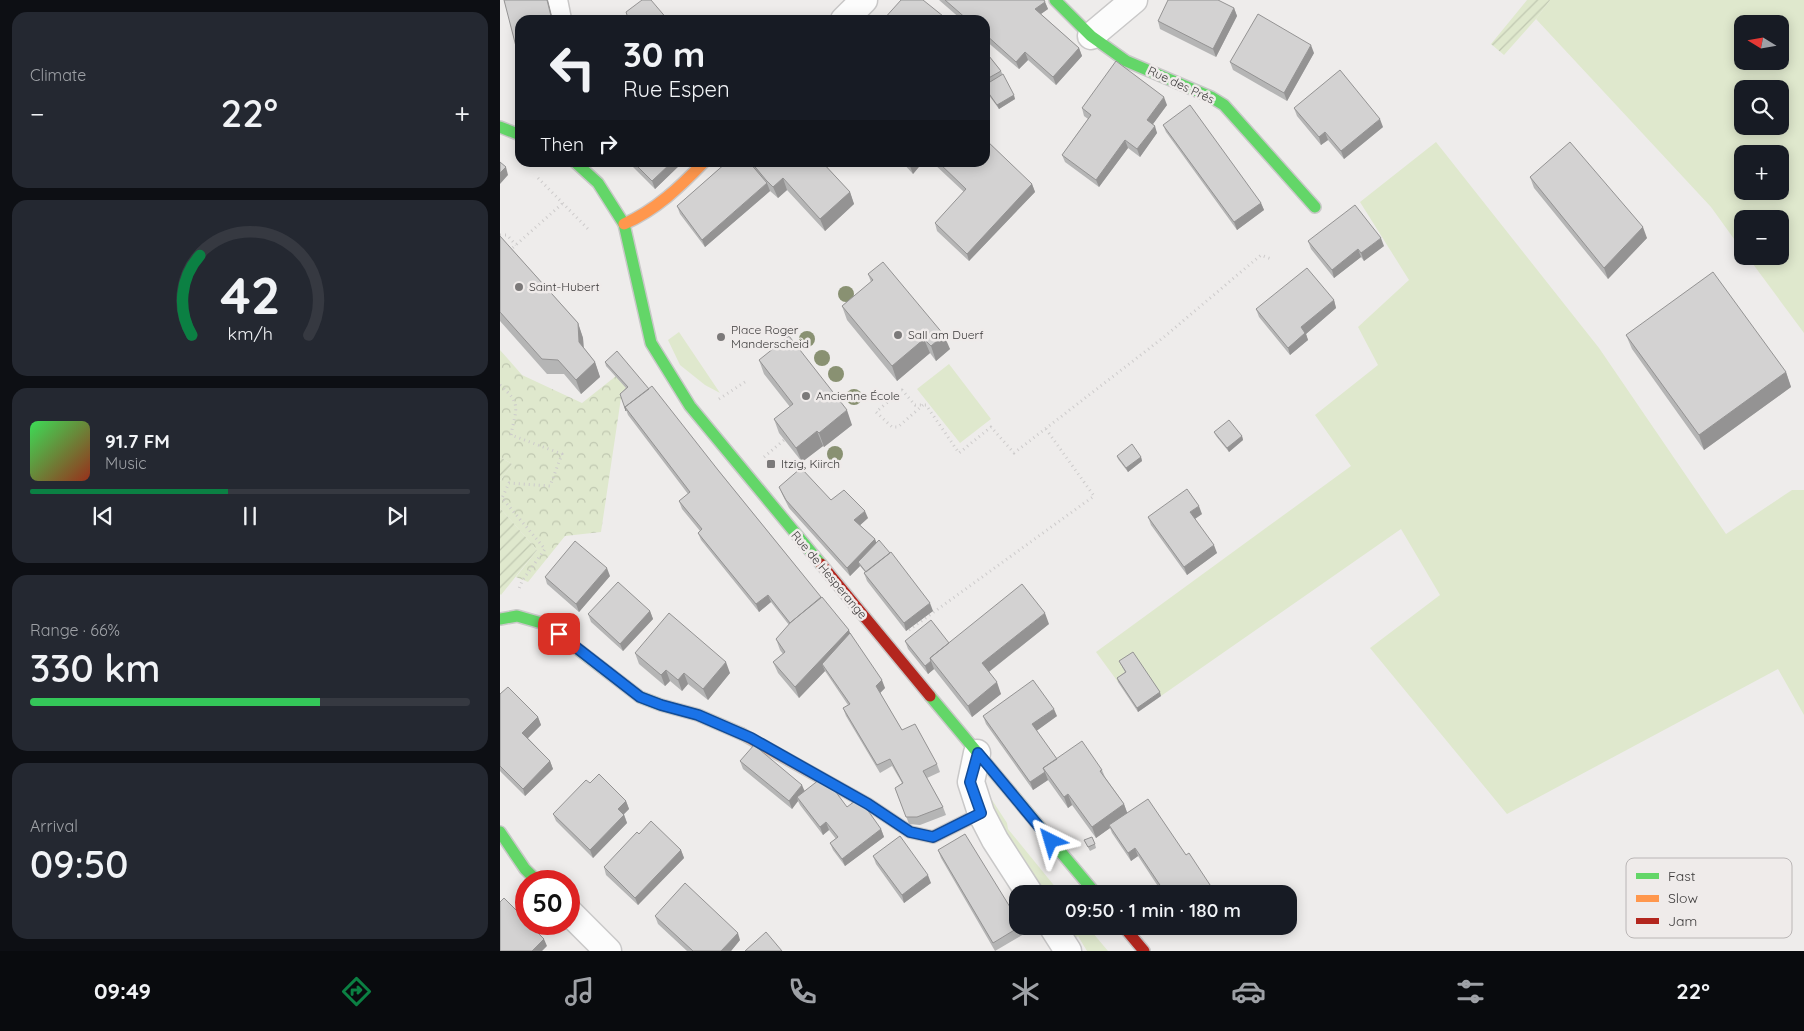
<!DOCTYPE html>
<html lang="en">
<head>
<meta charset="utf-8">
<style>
	:root { --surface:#171b24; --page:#242831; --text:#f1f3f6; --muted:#9ea1a6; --line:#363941; --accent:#0b8043 }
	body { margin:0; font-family:Quicksand,sans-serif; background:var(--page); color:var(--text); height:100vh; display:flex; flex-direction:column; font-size:19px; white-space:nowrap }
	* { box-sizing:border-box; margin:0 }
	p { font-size:16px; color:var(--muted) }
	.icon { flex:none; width:28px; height:28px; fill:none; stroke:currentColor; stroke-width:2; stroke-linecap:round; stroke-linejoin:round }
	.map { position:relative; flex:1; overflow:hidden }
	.panel { display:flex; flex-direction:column; gap:12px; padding:12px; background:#0d0f14; width:500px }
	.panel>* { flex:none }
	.top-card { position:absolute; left:15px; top:15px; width:475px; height:152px; border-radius:15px; box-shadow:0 2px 12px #0003; background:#171b24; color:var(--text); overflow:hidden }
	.needle { width:32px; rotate:281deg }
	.controls { position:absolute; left:1234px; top:15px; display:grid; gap:10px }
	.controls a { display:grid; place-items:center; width:55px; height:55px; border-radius:10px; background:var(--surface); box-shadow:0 2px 12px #0003; font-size:25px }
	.speed { position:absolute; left:15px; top:870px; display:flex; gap:10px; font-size:25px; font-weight:700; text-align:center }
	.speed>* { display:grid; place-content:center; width:65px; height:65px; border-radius:50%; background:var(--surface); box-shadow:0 2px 12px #0003; line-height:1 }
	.speed .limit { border:8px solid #d22; background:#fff; color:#111 }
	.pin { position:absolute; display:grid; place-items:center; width:42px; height:42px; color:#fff; margin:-21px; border-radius:10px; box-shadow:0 2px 8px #0006 }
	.me { position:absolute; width:55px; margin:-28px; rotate:320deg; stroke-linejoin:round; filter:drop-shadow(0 0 4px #0008) }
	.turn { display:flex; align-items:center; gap:18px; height:105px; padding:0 25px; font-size:22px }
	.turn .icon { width:65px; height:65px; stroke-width:2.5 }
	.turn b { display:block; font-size:35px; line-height:42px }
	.then { display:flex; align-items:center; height:48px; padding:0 25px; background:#0003; gap:10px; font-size:19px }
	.big { font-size:38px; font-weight:600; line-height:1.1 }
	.panel .tile { flex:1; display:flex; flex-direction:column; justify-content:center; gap:8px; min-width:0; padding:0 18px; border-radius:15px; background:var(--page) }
	.panel .dial { align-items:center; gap:0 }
	.dial svg { height:130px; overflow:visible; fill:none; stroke:var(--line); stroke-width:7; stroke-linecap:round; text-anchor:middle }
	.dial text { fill:var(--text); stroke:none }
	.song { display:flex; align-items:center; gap:15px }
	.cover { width:60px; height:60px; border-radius:8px; background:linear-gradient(135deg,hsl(130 70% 55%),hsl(10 70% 35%)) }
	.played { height:5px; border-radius:2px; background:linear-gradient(90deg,var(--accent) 45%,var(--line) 45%) }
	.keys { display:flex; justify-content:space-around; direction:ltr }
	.heat { display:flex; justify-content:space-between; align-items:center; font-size:28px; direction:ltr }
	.charge { height:8px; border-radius:4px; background:linear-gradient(90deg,#34c759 66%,var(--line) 0) }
	.trip { position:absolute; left:509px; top:885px; width:288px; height:50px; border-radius:15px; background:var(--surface); box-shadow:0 2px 12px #0003; font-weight:600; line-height:50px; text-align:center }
	.dock { display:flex; height:80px; justify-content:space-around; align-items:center; background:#090b0e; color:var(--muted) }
	.dock .icon { width:35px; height:35px }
	.dock .active { color:var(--accent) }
	.dock b { font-size:22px; color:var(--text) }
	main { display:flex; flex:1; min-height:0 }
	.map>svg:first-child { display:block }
	.grass { fill:#dfe8cd; fill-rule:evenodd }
	.forest { fill:url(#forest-crowns) }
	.garden { fill:url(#garden-furrows) }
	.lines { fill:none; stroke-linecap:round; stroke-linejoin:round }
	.street-casing { stroke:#c9c8c8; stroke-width:29 }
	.fast-casing { stroke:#c9c8c8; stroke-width:14 }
	.slow-casing { stroke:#c9c8c8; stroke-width:14 }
	.jam-casing { stroke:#c9c8c8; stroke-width:14 }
	.path { stroke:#cdcbcb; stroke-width:3; stroke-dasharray:1 4; stroke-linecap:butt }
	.street { stroke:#fcfcfc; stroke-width:26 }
	.fast { stroke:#63d668; stroke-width:11 }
	.slow { stroke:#ff974d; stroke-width:11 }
	.jam { stroke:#b3261e; stroke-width:11 }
	.tree { fill:#899172 }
	.wall { fill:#b5b5b5 }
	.shaded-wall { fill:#949393 }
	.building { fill:#d3d2d2; stroke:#949393 }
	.route-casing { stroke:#114b97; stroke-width:12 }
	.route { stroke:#1a73e8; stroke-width:9 }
	.poi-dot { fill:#7b7979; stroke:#efebea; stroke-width:2 }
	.labels { text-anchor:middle; stroke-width:5; stroke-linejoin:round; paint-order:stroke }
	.street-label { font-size:12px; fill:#3d3b3b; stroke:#efebea }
	.poi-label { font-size:12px; fill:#3d3b3b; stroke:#efebea; text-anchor:start }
	.key { fill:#efebea; stroke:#bab6b6; stroke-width:1 }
	.key-label { font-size:14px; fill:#3d3b3b }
</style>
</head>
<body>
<main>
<section class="panel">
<div class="tile"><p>Climate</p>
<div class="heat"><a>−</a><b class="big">22°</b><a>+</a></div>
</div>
<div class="tile dial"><svg viewBox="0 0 100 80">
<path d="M14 69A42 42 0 1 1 86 69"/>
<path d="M14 69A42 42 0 0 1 19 20" stroke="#0b8043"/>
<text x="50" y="56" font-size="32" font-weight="700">42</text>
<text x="50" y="72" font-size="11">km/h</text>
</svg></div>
<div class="tile">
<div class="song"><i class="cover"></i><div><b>91.7 FM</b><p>Music</p></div></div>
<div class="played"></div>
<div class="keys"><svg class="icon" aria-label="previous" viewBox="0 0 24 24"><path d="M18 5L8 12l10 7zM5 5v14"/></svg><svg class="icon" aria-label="pause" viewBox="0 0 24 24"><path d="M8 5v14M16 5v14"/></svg><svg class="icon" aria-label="next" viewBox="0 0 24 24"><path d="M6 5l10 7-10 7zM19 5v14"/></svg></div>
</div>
<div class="tile"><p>Range · 66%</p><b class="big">330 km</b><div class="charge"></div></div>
<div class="tile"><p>Arrival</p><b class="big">09:50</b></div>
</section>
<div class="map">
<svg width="1304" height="951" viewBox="0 0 1304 951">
	<defs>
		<pattern id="forest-crowns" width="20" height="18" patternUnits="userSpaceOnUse" patternTransform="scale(1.25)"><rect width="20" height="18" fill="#dfe8cd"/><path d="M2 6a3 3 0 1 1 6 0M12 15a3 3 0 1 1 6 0" fill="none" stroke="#c0c8b1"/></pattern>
		<pattern id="garden-furrows" width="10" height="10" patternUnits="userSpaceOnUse" patternTransform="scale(1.25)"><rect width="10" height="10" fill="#dfe8cd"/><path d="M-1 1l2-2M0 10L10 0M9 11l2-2" fill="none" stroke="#c0c8b1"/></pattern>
	</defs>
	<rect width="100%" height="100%" fill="#eeeceb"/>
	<!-- grass -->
	<path class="grass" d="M1050 0H1304V333L1247 256H1280V219H1242V250L1211 207 1036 19ZM1242 24H1280V61H1242ZM1242 89H1280V126H1242ZM1242 154H1280V191H1242Z
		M936 142 1099 348 1226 534 1292 490H1304V715L1278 669 1007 814 870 648 940 595 901 529 661 696 628 676 618 682 596 652 851 466 815 415 878 365 858 327 909 280 860 202Z
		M179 332 220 393 205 385 180 365 168 340Z
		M449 364 491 419 460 443 417 389Z
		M492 800 507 823 508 829 561 894H540L487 808Z
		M560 926H587L608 951H587L578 936 570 943Z"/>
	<!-- forest -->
	<path class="forest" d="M0 350 22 375 82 403 116 376 129 391 121 398 101 532 65 536 28 582 16 577 37 550 0 508V481L12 464 0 457Z"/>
	<!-- garden -->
	<path class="garden" d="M1027 0H1050L1036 19 1004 55 991 44Z
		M0 457 12 464 0 481Z
		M0 508 37 550 1 595 0 594Z"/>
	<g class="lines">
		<defs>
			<path id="street" d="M54 0 58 20
				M344 20 364 0
				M591 36 634 0
				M477 753 471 782 481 813 495 840 530 894
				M69 912 108 951
				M552 926 568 951"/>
			<path id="fast" d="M555 0 591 36 626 61 711 97 724 105 815 207
				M0 127 20 135
				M75 162 98 183 124 224 151 343 190 406 321 564
				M0 619 17 616 45 624 140 697 161 705 198 715 242 734
				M430 696 596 894
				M0 832 25 869 37 881"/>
			<path id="slow" d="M124 224C156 210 180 187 204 162
				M242 734 368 804 410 832 433 837 481 813"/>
			<path id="jam" d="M321 564 430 696
				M623 926 644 951"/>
		</defs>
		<!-- street casing -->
		<use href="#street" class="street-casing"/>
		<!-- fast casing -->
		<use href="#fast" class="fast-casing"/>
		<!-- slow casing -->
		<use href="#slow" class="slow-casing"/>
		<!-- jam casing -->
		<use href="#jam" class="jam-casing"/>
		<!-- path -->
		<path class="path" d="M38 178 89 230
			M0 235H7L16 245
			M9 251 63 203
			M0 385C22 404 16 408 11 435L62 454 50 486 9 483 2 498 45 549 22 581 19 589
			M219 399 248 380
			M423 405 398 427H392L376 412 402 390 415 405H426L459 453 491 427 514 453 664 337 761 255 771 259
			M264 457 284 440
			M409 630 594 496 546 429"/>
		<!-- street -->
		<use href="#street" class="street"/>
		<!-- fast -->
		<use href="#fast" class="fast"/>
		<!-- slow -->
		<use href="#slow" class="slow"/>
		<!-- jam -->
		<use href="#jam" class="jam"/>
	</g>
	<!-- trees -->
	<g class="tree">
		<circle cx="346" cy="294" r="8"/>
		<circle cx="307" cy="339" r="8"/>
		<circle cx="322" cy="358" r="8"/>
		<circle cx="336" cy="374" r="8"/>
		<circle cx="354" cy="397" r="8"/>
		<circle cx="335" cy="454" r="8"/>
	</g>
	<!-- wall -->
	<path class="wall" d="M439 0H544L545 2 548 9 541 14 579 48 582 56 556 85 528 60 519 69 485 40V20H462Z
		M734 8 737 16 716 57 660 29 658 21Z
		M485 51 501 71 515 99 499 109 485 90Z
		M814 53 787 101 733 70 730 62Z
		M667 105 653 124 657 133 640 157 628 148 599 187 565 162 562 155 588 119 584 116 582 108Z
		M794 108 883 127 844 159 828 140 821 145 797 116Z
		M663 125 761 203 764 210 737 230 666 132Z
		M128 162H183L155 189Z
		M227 162H322L350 192 354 204 325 231 287 190 278 198 270 191 205 247 180 214 177 206Z
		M402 162H423L413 174Z
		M432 162H485L532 184 535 192 469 261 437 231 435 223 464 192Z
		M1030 177 1147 238 1108 279 1034 188Z
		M0 236 78 323 83 338 84 348 95 362 100 377 81 394 64 374H47L0 321Z
		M808 241 884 246 864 261 861 257 834 278 811 249Z
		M368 274 450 349 436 361 430 353 397 381 347 320 342 306 371 282Z
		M834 300 836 308 806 334 808 340 790 355 759 317 756 309Z
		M1126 335 1286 372 1291 387 1204 450 1132 349Z
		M259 360 352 425 324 447 323 446 302 462 279 433 274 419 290 407 264 374Z
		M105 362 218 470 350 633 385 688 380 693 402 730 437 764 440 772 427 778 443 807 446 815 420 825 409 824 395 788 402 783 392 766 380 773 346 716 343 708 348 705 325 671 299 698 278 673 273 662 283 654 280 650 276 639 289 625 271 602 259 612 201 540 198 533 200 531 182 509 179 501 188 494 128 415 120 394 126 388 106 366Z
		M714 432 742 436 743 440 729 452 716 436Z
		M617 456 641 457 642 461 628 472 618 459Z
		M279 487 331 500 368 518 360 525 375 539 376 543 433 611 406 631 367 581 364 573 365 572 360 566 350 576 289 508 282 494Z
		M702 514 695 519 717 553 687 575 651 525 648 517Z
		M110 576 79 612 47 584 45 577Z
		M150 611 153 619 123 651 91 622 88 614Z
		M549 624 489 672 501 694 472 717 434 669 428 674 408 649 405 641 449 643Z
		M135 653 230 673 208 700 188 684 182 691 170 681 165 686 139 664Z
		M619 661 661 696 638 712 618 682 617 678 625 672 621 665Z
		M0 694 38 717 41 725 28 738 50 761 53 769 25 796 0 771Z
		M483 716H557L536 731 557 759 602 770 605 777 624 804 627 813 686 855 716 894H663L638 856 631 861 612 833 610 828 596 838 572 805 568 808 548 780 533 790 486 724Z
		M240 761 305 791 347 807 381 829 384 837 345 866 333 850 330 843 336 839 329 830 323 835 300 805 298 801 292 809 243 769Z
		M90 783 126 801 129 809 124 814 127 823 93 858 56 821 53 814Z
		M139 834 181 850 184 858 138 905 106 875 104 867Z
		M584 840 595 844 596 848 590 851Z
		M438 850 521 926 524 934 495 951 441 858Z
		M373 856 431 883 404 903 376 864Z
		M155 916 240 940 231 951H187L158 924Z"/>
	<!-- shaded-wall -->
	<path class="shaded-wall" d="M47 0H48L53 20H52Z
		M545 2 548 9 538 16 535 9Z
		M734 8 737 16 716 57 713 49Z
		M811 45 814 53 787 101 784 93Z
		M579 48 582 56 556 85 553 77Z
		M525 52 528 60 519 69 516 62Z
		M514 95 515 99 499 109 497 105Z
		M664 97 667 105 650 128 647 120Z
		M880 119 883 127 844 159 841 151Z
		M655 126 657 133 640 157 637 149Z
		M825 132 828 140 821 145 819 137Z
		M625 140 628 148 599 187 596 180Z
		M172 162H183L155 189 152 181Z
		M413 162H423L413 174 410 166Z
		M6 167 8 175 0 184V173Z
		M283 178 287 190 278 198 273 187Z
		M267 183 270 191 205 247 202 240Z
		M532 184 535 192 469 261 467 254Z
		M350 192 354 204 325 231 320 219Z
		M761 203 764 210 737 230 734 222Z
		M1143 227 1147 238 1108 279 1104 268Z
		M881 238 884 246 864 261 861 253Z
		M858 249 861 257 834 278 832 270Z
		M834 300 836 308 806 334 808 340 790 355 788 348 801 327Z
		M78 323 83 338 84 357 79 342Z
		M444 335 450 349 436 361 431 346Z
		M424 339 430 353 397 381 392 366Z
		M95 362 100 377 81 394 76 380Z
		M1286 372 1291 387 1204 450 1199 435Z
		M347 410 352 425 324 447 319 433Z
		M317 431 323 446 302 462 296 448Z
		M742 436 743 440 729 452 727 448Z
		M641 457 642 461 628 472 626 468Z
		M699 506 702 514 693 520 690 512Z
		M365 511 368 518 357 528 354 520Z
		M375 539 378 547 358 562 360 566 350 576 347 568Z
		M714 545 717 553 687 575 684 567Z
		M107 568 110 576 79 612 76 604Z
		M268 595 271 602 259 612 256 604Z
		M430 603 433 611 406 631 404 623Z
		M150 611 153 619 123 651 120 644Z
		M545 613 549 624 486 674 482 663Z
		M349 630 353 641 322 664 325 671 299 698 295 687Z
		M431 661 434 669 428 674 425 666Z
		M226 662 230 673 208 700 203 689Z
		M166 670 170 681 165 686 161 675Z
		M184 673 188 684 182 691 178 680Z
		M382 680 385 688 379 694 376 686Z
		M497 682 501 694 472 717 468 706Z
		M660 692 661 696 638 712 637 708Z
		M554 709 557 716 535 732 532 724Z
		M38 717 41 725 25 741 22 733Z
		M50 761 53 769 25 796 23 789Z
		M545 772 548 780 533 790 530 782Z
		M302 785 305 792 297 797 298 801 292 809 289 801Z
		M568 794 572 805 568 808 564 797Z
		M126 801 129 809 121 817 118 809Z
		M624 804 628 815 609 825 610 828 596 838 592 827Z
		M124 815 127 823 93 858 90 850Z
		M326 822 329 830 323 835 320 827Z
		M381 829 384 837 345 866 342 859Z
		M635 848 638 856 631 861 628 853Z
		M181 850 184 858 138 905 135 898Z
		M428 875 431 883 404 903 402 895Z
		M238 933 240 940 231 951H221Z
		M44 939 47 946 42 951H32Z"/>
	<!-- building -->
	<path class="building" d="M4 0H47L52 20H20V62Z
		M142 0H151L168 20H125L128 18 126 12Z
		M401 0H423L448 20H383Z
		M445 0H544L545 2 535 9 579 48 553 77 525 52 516 62 485 34V20H468Z
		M668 0H718L734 8 713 49 658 21Z
		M758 14 811 45 784 93 730 62Z
		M485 51 501 71 485 80Z
		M616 61 664 97 647 120 655 126 637 149 625 140 596 180 562 155 591 115 582 108Z
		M840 70 880 119 841 151 825 132 819 137 794 108Z
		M503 74 514 95 497 105 485 88V85Z
		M690 105 761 203 734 222 663 125Z
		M485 139 532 184 467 254 435 223 466 189 438 162H485Z
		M1070 142 1143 227 1104 268 1030 177Z
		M0 162 6 167 0 173Z
		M133 162H172L152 181Z
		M227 162H249L267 183 202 240 177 206Z
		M251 162H322L350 192 320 219 283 178 273 187 266 180Z
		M407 162H413L410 166Z
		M855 205 881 238 861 253 858 249 832 270 808 241Z
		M0 236 78 323 79 342 95 362 76 380 58 360 42 359 0 312Z
		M383 262 444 335 431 346 424 339 392 366 342 306 373 280 368 274Z
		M807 268 834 300 801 327 805 333 788 348 756 309Z
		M1213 272 1286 372 1199 435 1126 335Z
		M289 336 347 410 319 433 317 431 296 448 274 419 293 404 259 360Z
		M117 351 149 389 125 407 126 411 120 394 128 387 105 362Z
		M152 386 218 470 321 597 290 623 268 595 256 604 198 533 202 529 179 501 190 492 125 407Z
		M729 420 742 436 727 448 714 432Z
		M632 444 641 457 626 468 617 456Z
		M301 468 331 500 344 490 365 511 354 520 375 539 347 568 286 500 279 487Z
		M687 489 699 506 690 512 714 545 684 567 648 517Z
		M379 540 390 553 366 572 358 562Z
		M75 541 107 568 76 604 45 577Z
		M391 552 430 603 404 623 364 573Z
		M118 582 150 611 120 644 88 614Z
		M522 584 545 613 482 663 497 682 468 706 430 658Z
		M322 597 349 630 295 687 273 662 285 652 276 639 291 622Z
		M169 613 226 662 203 689 184 673 178 680 166 670 161 675 135 653Z
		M431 620 449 643 430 658 431 661 425 666 405 641Z
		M350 633 382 680 376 686 402 730 415 724 437 764 423 771 443 807 417 817H406L395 788 403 783 390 759 377 765 343 708 350 704 322 664Z
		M633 652 660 692 637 708 617 678 626 672 619 661Z
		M533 680 554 709 532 724 557 759 543 768 545 772 530 782 483 716Z
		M8 687 38 717 22 733 50 761 23 789 0 766V694Z
		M582 741 602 770 600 771 624 804 592 827 568 794 564 797 543 768Z
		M254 745 302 785 289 801 240 761Z
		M99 774 126 801 118 809 124 815 90 850 53 814 86 780 90 783Z
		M324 776 347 807 359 798 381 829 342 859 330 843 338 837 326 822 320 827 297 797Z
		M648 799 686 855 689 853 716 894H666L635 848 628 853 609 825Z
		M151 821 181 850 135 898 104 867 137 832 139 834Z
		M465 834 518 920V926H521L493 943 438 850Z
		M400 836 428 875 402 895 373 856Z
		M592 837 595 844 588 847 584 840Z
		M185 883 238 933 221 951H193L155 916Z
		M4 898 26 920V924H29L44 939 32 951H0V902Z
		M266 932 282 951H245Z"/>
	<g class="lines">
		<defs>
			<path id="route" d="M59 634 140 697 161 705 198 715 251 738 368 804 410 832 433 837 481 813 470 782 478 753 551 841"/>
		</defs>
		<!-- route casing -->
		<use href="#route" class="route-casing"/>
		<!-- route -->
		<use href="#route" class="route"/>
	</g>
	<!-- markers -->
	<g class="poi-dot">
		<circle cx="19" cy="287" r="5"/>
		<circle cx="398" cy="335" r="5"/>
		<circle cx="221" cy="337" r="5"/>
		<circle cx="306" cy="396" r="5"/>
		<rect x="266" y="459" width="10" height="10" rx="2.5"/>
	</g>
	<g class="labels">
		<!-- street labels -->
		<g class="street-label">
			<text transform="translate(681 85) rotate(25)" y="4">Rue des Prés</text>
			<text transform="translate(329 575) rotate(50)" y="4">Rue de Hesperange</text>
		</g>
		<!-- poi labels -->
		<g class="poi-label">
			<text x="29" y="291">Saint-Hubert</text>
			<text x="231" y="334">Place Roger<tspan x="231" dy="14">Manderscheid</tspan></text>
			<text x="408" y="339">Sall am Duerf</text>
			<text x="316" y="400">Ancienne École</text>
			<text x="281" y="468">Itzig, Kiirch</text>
		</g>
	</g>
	<!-- legend -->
	<rect x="1126" y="858" width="166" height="80" rx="8" class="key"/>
	<rect x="1136" y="873" width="23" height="6" fill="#63d668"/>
	<rect x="1136" y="895" width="23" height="7" fill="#ff974d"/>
	<rect x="1136" y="918" width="23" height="6" fill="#b3261e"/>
	<g class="key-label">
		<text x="1168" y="881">Fast</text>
		<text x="1168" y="903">Slow</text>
		<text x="1168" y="926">Jam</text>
	</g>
</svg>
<div class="controls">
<a><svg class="needle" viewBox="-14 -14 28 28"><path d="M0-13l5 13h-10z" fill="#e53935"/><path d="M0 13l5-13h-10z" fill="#9ea1a6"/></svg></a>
<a><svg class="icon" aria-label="search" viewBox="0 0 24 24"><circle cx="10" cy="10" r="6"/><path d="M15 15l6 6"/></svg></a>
<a>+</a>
<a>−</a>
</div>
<div class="speed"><div class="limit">50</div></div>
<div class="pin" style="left:59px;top:634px;background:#d93025"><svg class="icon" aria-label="arrive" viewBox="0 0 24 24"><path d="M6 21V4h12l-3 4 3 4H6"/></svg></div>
<svg class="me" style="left:551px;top:841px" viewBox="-20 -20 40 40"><path d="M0-17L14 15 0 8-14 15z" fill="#1a73e8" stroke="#fff" stroke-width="4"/></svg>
<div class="trip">09:50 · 1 min · 180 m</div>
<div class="top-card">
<div class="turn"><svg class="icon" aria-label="left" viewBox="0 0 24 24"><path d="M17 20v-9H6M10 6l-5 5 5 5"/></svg><div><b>30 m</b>Rue Espen</div></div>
<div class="then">Then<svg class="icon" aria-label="right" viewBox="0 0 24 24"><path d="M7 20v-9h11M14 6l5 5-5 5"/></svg></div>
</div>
</div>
</main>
<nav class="dock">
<b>09:49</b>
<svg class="icon active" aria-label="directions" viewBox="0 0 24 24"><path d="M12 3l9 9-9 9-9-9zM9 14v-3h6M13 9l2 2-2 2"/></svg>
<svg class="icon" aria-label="music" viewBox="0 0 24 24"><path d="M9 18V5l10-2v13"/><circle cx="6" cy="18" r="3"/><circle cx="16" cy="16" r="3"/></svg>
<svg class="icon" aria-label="phone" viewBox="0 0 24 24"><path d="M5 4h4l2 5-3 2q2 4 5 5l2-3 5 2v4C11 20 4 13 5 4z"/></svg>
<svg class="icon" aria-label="climate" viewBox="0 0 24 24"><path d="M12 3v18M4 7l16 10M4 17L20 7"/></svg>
<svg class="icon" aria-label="car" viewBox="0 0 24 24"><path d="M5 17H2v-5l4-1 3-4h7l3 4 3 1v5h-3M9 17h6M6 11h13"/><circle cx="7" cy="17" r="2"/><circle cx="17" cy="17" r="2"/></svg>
<svg class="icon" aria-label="filters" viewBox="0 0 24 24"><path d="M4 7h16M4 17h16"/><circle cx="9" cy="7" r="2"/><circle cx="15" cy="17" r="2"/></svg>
<b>22°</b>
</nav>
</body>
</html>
